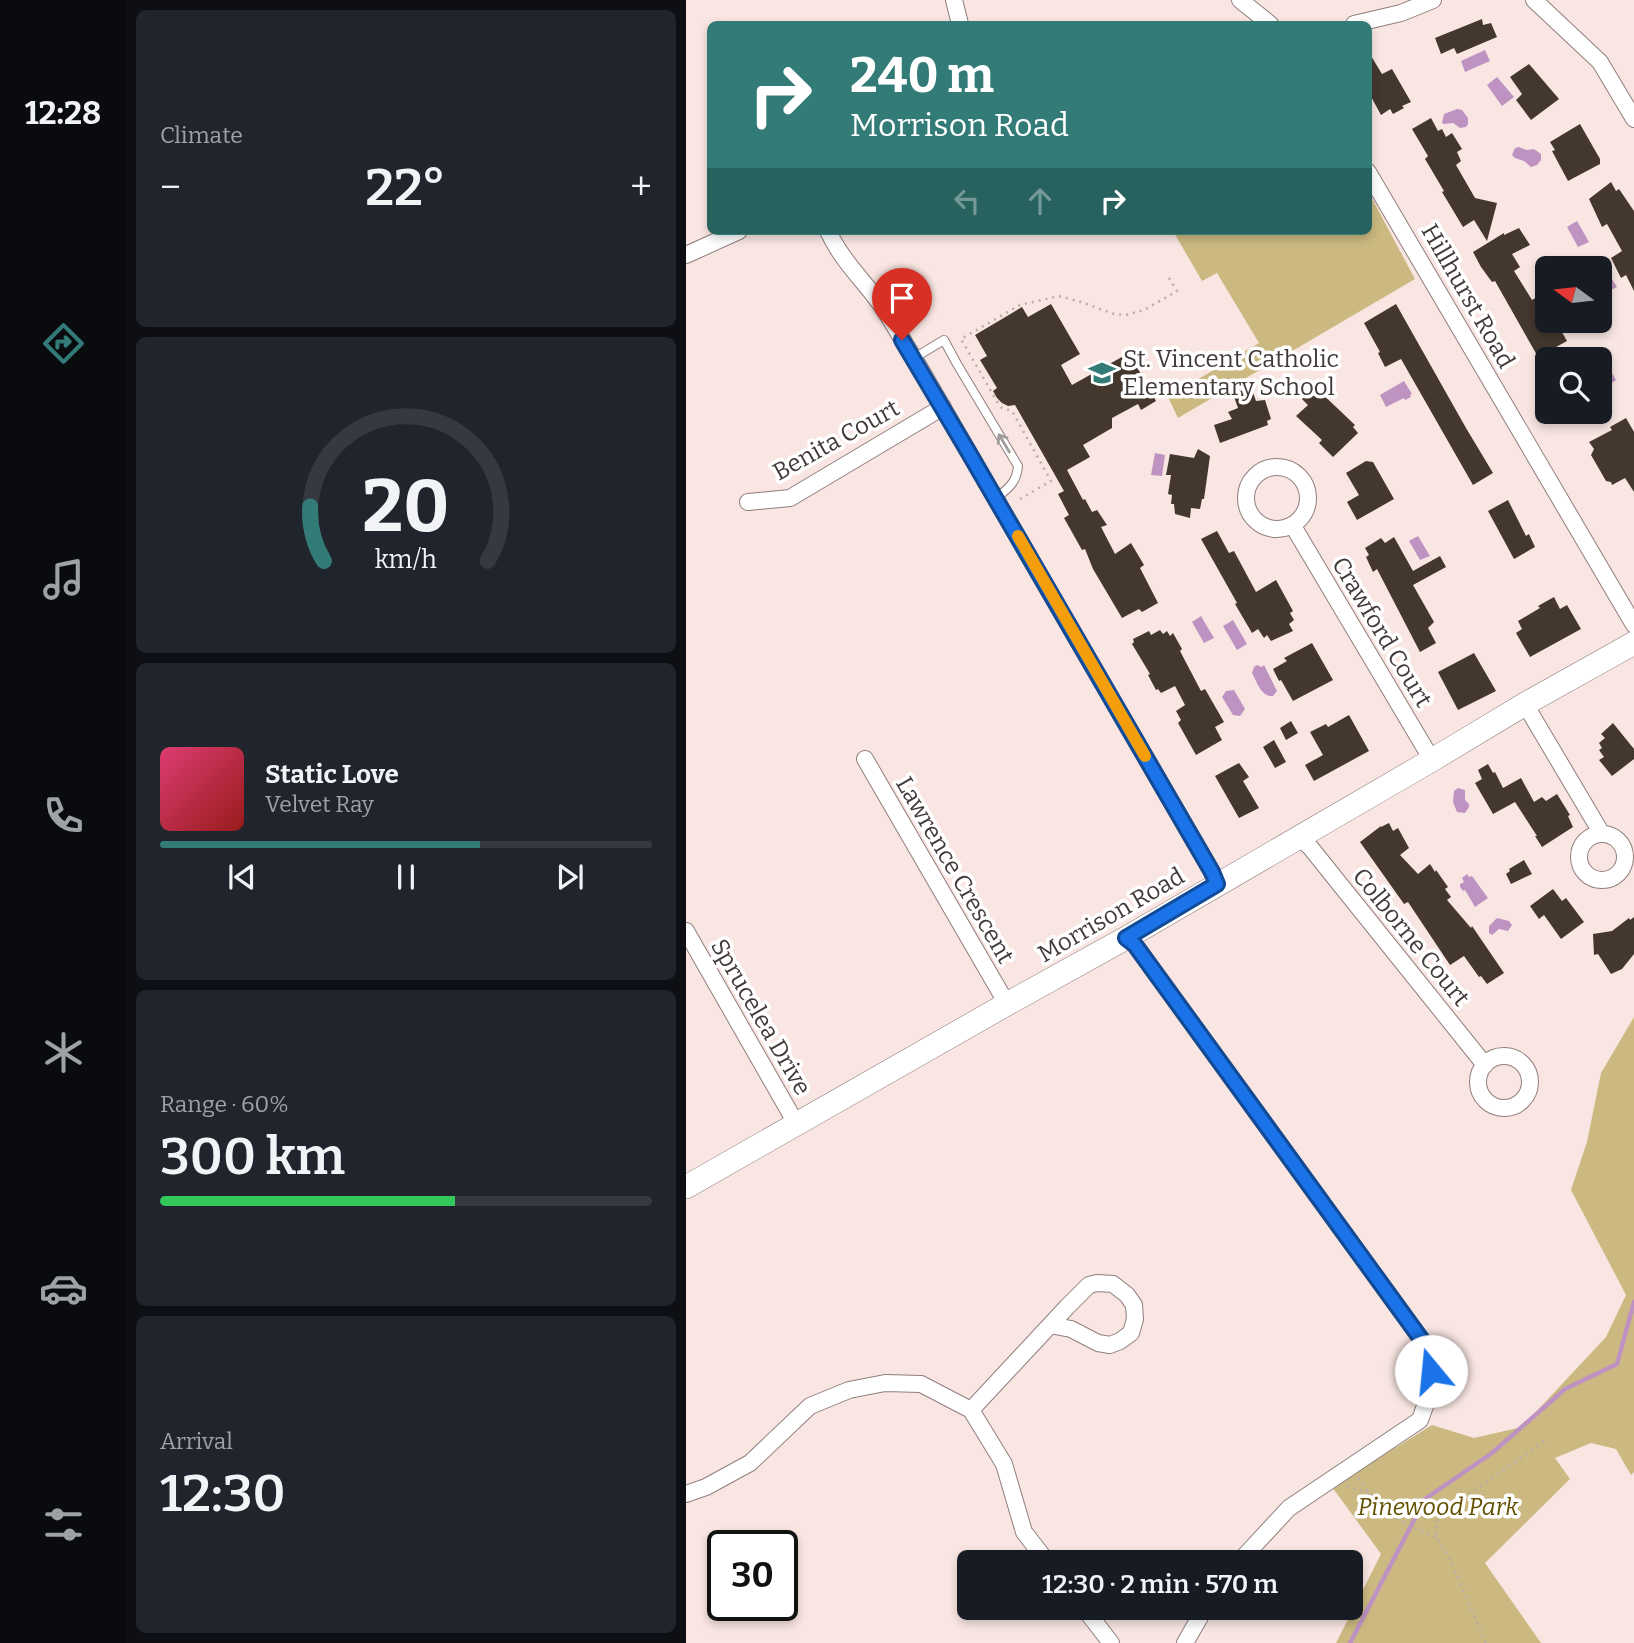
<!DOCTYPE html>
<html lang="en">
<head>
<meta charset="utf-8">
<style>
	:root { --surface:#171b24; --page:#20242c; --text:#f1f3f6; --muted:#9ea1a6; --line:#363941; --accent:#337b77 }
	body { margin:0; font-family:Bitter,serif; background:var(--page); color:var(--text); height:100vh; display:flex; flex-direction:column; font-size:26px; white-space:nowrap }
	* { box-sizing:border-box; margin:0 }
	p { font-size:23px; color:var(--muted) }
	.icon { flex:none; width:38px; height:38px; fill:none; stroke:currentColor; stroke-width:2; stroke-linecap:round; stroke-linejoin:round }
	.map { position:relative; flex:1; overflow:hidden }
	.panel { display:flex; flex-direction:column; gap:10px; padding:10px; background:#0d0f14; width:560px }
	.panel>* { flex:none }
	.guide { position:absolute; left:21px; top:21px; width:665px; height:214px; border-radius:10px; box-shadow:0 4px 10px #0003; background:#337b77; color:#fff; overflow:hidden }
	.needle { width:46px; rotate:285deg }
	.fabs { position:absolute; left:849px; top:256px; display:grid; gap:14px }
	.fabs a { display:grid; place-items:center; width:77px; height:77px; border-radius:10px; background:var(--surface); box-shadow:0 4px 10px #0003; font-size:35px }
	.speed { position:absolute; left:21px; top:1530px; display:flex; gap:14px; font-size:35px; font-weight:700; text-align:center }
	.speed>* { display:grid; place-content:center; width:91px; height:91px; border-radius:50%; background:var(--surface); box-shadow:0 4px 10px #0003; line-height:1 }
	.speed .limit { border:4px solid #111; border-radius:10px; background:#fff; color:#111 }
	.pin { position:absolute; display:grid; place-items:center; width:60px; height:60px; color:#fff; margin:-72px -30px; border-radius:50% 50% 50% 0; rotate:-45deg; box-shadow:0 0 7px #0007 }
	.pin .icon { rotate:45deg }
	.me { position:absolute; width:77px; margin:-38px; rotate:343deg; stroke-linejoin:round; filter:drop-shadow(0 0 5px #0008) }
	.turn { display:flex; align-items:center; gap:24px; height:147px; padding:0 28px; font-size:32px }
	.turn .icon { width:91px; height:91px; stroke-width:2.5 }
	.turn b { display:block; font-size:49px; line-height:60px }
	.lanes { display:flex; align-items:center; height:66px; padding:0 28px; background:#0003; justify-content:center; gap:35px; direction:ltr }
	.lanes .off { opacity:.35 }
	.big { font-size:52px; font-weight:600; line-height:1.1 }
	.panel .card { flex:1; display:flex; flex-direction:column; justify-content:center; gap:10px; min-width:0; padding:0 24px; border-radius:10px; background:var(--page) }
	.panel .dial { align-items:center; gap:0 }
	.dial svg { height:182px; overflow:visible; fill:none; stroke:var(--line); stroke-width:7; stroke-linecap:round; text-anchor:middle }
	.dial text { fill:var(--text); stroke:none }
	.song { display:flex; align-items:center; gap:21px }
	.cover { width:84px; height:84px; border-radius:10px; background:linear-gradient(135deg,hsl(340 70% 55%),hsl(0 70% 35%)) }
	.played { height:7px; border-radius:4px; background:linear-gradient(90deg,var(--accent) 65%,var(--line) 65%) }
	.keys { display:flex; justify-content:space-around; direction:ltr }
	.heat { display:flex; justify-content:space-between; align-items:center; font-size:38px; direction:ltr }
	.charge { height:10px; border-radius:5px; background:linear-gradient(90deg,#34c759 60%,var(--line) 0) }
	.trip { position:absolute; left:271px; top:1550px; width:406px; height:70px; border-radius:10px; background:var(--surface); box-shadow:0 4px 10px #0003; font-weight:600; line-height:70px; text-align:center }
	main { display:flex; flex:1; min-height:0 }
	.tab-bar { display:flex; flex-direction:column; width:126px; justify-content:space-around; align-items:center; background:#090b0e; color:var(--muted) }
	.tab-bar .icon { width:49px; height:49px }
	.tab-bar .current { color:var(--accent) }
	.tab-bar b { font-size:32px; color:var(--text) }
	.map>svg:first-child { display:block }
	.green { fill:#cbb981 }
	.water { fill:#be93c2 }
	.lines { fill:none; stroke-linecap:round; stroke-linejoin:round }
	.stream { stroke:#be93c2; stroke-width:4.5 }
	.building { fill:#43372e }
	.lane-casing { stroke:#907e7c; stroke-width:10 }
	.street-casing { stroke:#907e7c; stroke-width:18 }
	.secondary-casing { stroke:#907e7c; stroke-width:24 }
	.path { stroke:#bbaca9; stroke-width:2.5; stroke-dasharray:2 5; stroke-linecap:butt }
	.lane { stroke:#fff; stroke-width:8 }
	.street { stroke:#fff; stroke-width:16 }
	.secondary { stroke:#fff; stroke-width:23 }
	.oneway { stroke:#a09c9c }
	.route-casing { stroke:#114b97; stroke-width:18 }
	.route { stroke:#1a73e8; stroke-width:12 }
	.slow { stroke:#f59e0b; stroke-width:12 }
	.labels { text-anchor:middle; stroke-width:7; stroke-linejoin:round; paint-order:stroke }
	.street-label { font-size:24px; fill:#423a39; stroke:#fff }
	.poi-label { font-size:24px; fill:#423a39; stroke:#fff; text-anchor:start }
	.park-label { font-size:24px; font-style:italic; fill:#624f00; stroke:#fff }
</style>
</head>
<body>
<main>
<nav class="tab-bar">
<b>12:28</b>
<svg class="icon current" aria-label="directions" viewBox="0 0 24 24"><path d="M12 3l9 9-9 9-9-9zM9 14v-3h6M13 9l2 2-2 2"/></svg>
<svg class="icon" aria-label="music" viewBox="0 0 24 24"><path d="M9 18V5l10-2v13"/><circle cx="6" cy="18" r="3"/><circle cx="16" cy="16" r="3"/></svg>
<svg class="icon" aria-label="phone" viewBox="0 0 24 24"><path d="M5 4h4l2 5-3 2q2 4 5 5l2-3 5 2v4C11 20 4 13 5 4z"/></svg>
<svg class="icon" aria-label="climate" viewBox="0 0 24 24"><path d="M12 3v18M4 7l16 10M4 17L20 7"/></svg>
<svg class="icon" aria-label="car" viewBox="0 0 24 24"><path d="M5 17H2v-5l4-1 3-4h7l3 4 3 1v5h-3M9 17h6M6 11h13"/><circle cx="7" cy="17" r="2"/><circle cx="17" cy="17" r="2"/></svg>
<svg class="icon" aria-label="filters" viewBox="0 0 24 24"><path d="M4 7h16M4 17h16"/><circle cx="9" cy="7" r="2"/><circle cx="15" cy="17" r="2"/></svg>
</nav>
<section class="panel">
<div class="card"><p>Climate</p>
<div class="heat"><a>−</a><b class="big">22°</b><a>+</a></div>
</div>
<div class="card dial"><svg viewBox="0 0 100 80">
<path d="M14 69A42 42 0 1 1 86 69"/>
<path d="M14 69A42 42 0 0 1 8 45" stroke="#337b77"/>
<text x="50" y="56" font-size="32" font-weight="700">20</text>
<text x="50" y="72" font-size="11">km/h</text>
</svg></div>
<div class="card">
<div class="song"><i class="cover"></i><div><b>Static Love</b><p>Velvet Ray</p></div></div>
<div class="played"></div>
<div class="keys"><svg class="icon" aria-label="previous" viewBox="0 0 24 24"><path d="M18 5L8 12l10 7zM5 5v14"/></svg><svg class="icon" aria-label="pause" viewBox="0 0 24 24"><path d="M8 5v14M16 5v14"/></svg><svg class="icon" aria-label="next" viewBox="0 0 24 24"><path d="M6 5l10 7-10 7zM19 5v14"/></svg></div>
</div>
<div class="card"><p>Range · 60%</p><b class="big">300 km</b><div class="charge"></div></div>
<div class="card"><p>Arrival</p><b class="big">12:30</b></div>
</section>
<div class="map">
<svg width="948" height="1643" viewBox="0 0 948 1643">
	<rect width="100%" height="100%" fill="#f9e6e2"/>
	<!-- green -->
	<path class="green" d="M683 193 729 279 492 418 482 397 573 343 531 273 516 281 487 231H682Z
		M948 1017V1472L945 1475 930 1449 905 1443 869 1458 884 1479 799 1563 855 1643H650L695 1554 646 1487 746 1425 788 1438 836 1427 920 1337 940 1295 885 1190 901 1142 915 1073Z"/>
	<!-- water -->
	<path class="water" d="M799 50 804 61 779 72 775 61Z
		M811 77 828 97 816 106 801 85Z
		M771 109 776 110 782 118V124L780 127 774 128 767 123 758 124 756 123 758 114Z
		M833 147 841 150 848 149 855 154V160L851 165 845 167 838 161 829 158 826 155 829 148Z
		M891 221 903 242 892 247 881 227Z
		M918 266 931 287 921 292 914 279V269Z
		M917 358 930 380 921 386 914 372V360Z
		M718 381 726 394 724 395 725 397 719 400 718 398 700 407 694 395Z
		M469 453 479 455 476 476 465 475Z
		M732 536 744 556 734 560 723 541Z
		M515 616 528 638 518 643 506 622Z
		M547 620 561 644 551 650 537 626Z
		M571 665 576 667 578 665 591 691 587 696C575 697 571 682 566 673L568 667Z
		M548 690 559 709 554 716 547 715 536 697 540 691Z
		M772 788 779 790V800L783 804V807L779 813 771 812 767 802 768 791Z
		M781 874 783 877 786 876 802 898 789 907 779 890 777 891 774 887V884L778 882 776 878Z
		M811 918 823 921 826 925 822 931 813 929 806 935 803 933V926Z"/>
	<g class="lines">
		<!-- stream -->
		<path class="stream" d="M664 1643 739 1499 806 1453 879 1389 931 1364 948 1302"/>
	</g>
	<!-- building -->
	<path class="building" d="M796 19 797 25 805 23 811 37 771 54 768 48 755 54 749 38Z
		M682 51 696 74 706 69 725 102 716 106 718 108 707 114 704 109 695 115 682 91Z
		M843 64 873 99 845 120 830 100 836 94 824 77Z
		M745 118 752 131 756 129 760 137 766 133 776 149 771 152 775 161 770 165 789 198 811 203 801 241 788 220 777 227 756 192 758 191 739 159 742 156 726 129Z
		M894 124 914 159V164L882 181 866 151 869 150 864 142Z
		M925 182 930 191 933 189 948 211V291L940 275 935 278 925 258 936 251 921 224 916 227 903 199Z
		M833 228 844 245 826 254 834 267 828 271 846 300 853 296 861 309V333L873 327 881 341 852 357 809 281 806 282 795 267 787 252 818 233V235Z
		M365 304 394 354 375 365 386 385 443 353 470 401 455 410 452 404 426 418V428L397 445 404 457 381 470 397 500 399 499 406 512 411 510 421 525 415 527 429 554 445 543 458 565 454 568 472 603 456 612 453 609 436 618 407 569 399 549 396 550 378 518 383 515 372 494 378 491 329 405 322 406 316 403 311 398 307 391 311 388 294 360 301 356 289 335 336 307 342 317Z
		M710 304 780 428 807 473 787 485 715 359 699 367 692 353 694 352 678 323Z
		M565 387 570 401 579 400 585 419 581 421 582 425 534 443 528 425 546 419 542 412 552 408 547 394Z
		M629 387 669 425 667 427 672 433 647 457 633 443 636 440 610 416 622 405 616 399Z
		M940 418 948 432V492L939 478 926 485 925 482 920 481 905 455 908 449 903 442 926 430 924 427Z
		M512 449 524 456 518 499H516L514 509 505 508 504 518 489 514 488 504H485L486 495 482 494 485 475H480L484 454 508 458Z
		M680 461 687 462 708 499 671 520 661 502 673 495 660 473Z
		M822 500 840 536 843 534 849 547 828 559 802 511Z
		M531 531 543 553 548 551 570 592 590 580 607 611 604 613 608 620 603 624 607 631 585 641 581 635 578 638 572 629 566 633 549 604 551 603 515 539Z
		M708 537 727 571 754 556 760 567 727 585 748 622 742 628 750 643 734 652 691 569 687 572 680 557 683 555 679 548 695 538 699 543Z
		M868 597 874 609 881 605 895 629 844 657 830 633 836 629 832 621 854 608 852 606Z
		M474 630 477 634 481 631 484 636 487 633 496 649 494 651 515 691 519 689 538 722 529 727 536 740 510 755 492 723 495 720 490 711 499 705 489 686 475 693 472 689 470 690 462 675 464 674 446 644 448 642 447 639 463 631 465 635Z
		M626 643 647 680 607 701 595 680 593 681 587 669 601 661 598 658Z
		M788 653 810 691 772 710 752 672Z
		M663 715 683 751 628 781 619 765 637 755 624 732 640 724 642 727Z
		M605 721 612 733 600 740 594 728Z
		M927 723 948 749V759L926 776 913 760 918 757 913 750 916 748 913 743 919 738 915 734Z
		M588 740 600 762 589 768 577 747Z
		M553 763 563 777 557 781 573 808 553 818 529 776Z
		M802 764 807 773 809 772 817 788 835 778 848 802 856 797 860 801 871 794 884 815 882 816 887 827 856 847 849 836H851L829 802 807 814 789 783 796 779 792 770Z
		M703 823 707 831 712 828 723 848 714 855 732 874 744 864 749 872 750 870 762 887 759 889 765 897 761 900 785 928 786 926 818 973 801 984 795 976 793 977 778 956 764 965 722 902 718 904 674 842 695 826V827Z
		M838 860 846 874 825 884 820 874 824 871 823 869Z
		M867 889 876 901 880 898 898 922 875 939 858 915 853 919 844 906Z
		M948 917V954L936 969 925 974 912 954 908 955 907 934 926 931 943 918 944 920Z"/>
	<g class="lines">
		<defs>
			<path id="lane" d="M228 358 258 340 271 364 332 466C331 482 322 489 310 498"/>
			<path id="street" d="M268 0 274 24
				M554 0 584 24
				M848 0 914 62 948 119
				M668 24 715 13 747 0
				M682 172 948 625
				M142 231C155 259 175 278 193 302 206 320 216 340 228 358L526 872 531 884
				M0 255 53 231
				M560 498a31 31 0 1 1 62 0a31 31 0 1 1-62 0Z
				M62 502 104 498 257 407
				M607 526 746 760
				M839 704 916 834
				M179 759 321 1004
				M893 857a23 23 0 1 1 46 0a23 23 0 1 1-46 0Z
				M614 838 624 847 799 1065
				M0 931 111 1125
				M440 938 449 945 746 1354 745 1389 734 1420 603 1508 552 1563
				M792 1082a26 26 0 1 1 52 0a26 26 0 1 1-52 0Z
				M285 1410 381 1307 403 1285 411 1283 427 1284 441 1295 448 1305 449 1319 445 1333 434 1341 424 1345 412 1343 385 1329 364 1325
				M0 1494 20 1487 64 1463 124 1406 163 1390 199 1383 235 1384 285 1410 318 1464 338 1532 362 1563
				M398 1608 425 1643
				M499 1643 519 1608"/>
			<path id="secondary" d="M0 1187 321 1004 440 938 746 760 839 704 948 643"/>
		</defs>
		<!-- lane casing -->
		<use href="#lane" class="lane-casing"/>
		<!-- street casing -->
		<use href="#street" class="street-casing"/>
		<!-- secondary casing -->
		<use href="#secondary" class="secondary-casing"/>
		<!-- path -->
		<path class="path" d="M334 499 365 481 326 411 316 408 313 405 275 339 334 305 373 296 395 302 428 314 440 315 458 310 491 291 483 278
			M672 1478 696 1509 711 1519 751 1538
			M661 1486 684 1494
			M800 1643 763 1557 751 1538 750 1525 753 1516 861 1439"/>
		<!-- lane -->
		<use href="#lane" class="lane"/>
		<!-- street -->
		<use href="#street" class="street"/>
		<!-- secondary -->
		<use href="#secondary" class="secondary"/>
	</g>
	<!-- one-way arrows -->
	<defs><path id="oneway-shaft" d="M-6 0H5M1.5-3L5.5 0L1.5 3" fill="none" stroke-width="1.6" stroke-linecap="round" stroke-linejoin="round" transform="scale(1.75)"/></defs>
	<use class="oneway" href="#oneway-shaft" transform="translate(318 443) rotate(-121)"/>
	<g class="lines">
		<defs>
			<path id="route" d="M216 340 283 453 526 872 531 884 440 938 449 945 746 1354 745 1371"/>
		</defs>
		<!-- route casing -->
		<use href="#route" class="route-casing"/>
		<!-- route -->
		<use href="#route" class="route"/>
		<!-- slow -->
		<path class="slow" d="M332 536 459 756"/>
	</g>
	<!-- icons -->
	<defs>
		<symbol id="school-bare" viewBox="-9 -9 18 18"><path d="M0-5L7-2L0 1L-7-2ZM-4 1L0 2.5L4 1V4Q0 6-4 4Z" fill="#337b77" stroke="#fff" stroke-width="2.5" paint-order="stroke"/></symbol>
	</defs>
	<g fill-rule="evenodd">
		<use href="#school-bare" x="397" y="354" width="38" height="38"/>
	</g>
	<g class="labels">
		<!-- street labels -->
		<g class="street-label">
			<text transform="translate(782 296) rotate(60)" y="8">Hillhurst Road</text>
			<text transform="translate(150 440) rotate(-29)" y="8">Benita Court</text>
			<text transform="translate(696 632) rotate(59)" y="8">Crawford Court</text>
			<text transform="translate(269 870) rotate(60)" y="8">Lawrence Crescent</text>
			<text transform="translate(425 915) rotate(-30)" y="8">Morrison Road</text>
			<text transform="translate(725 937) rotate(51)" y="8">Colborne Court</text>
			<text transform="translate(75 1017) rotate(60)" y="8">Sprucelea Drive</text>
		</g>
		<!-- poi labels -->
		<g class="poi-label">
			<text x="437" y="367">St. Vincent Catholic<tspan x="437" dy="28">Elementary School</tspan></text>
		</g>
		<!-- park labels -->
		<g class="park-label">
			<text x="752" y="1515">Pinewood Park</text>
		</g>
	</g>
</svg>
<div class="fabs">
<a><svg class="needle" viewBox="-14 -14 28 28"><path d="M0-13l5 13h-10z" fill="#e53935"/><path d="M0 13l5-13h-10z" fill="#9ea1a6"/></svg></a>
<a><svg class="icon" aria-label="search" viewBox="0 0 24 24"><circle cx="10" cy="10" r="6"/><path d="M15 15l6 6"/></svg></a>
</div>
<div class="speed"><div class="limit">30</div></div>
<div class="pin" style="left:216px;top:340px;background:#d93025"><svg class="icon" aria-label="arrive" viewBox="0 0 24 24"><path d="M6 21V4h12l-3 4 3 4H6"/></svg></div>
<svg class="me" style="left:745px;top:1371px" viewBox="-20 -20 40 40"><circle r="19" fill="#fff"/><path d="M0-13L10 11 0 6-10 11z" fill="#1a73e8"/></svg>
<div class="trip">12:30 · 2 min · 570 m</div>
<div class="guide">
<div class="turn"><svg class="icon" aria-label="right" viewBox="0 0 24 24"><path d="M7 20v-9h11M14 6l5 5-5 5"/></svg><div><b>240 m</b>Morrison Road</div></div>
<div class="lanes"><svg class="icon off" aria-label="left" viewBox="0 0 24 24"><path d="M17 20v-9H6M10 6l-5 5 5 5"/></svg><svg class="icon off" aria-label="ahead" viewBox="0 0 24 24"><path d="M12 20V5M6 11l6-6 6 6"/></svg><svg class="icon" aria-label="right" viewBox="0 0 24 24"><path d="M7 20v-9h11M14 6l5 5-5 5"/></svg></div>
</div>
</div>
</main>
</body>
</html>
